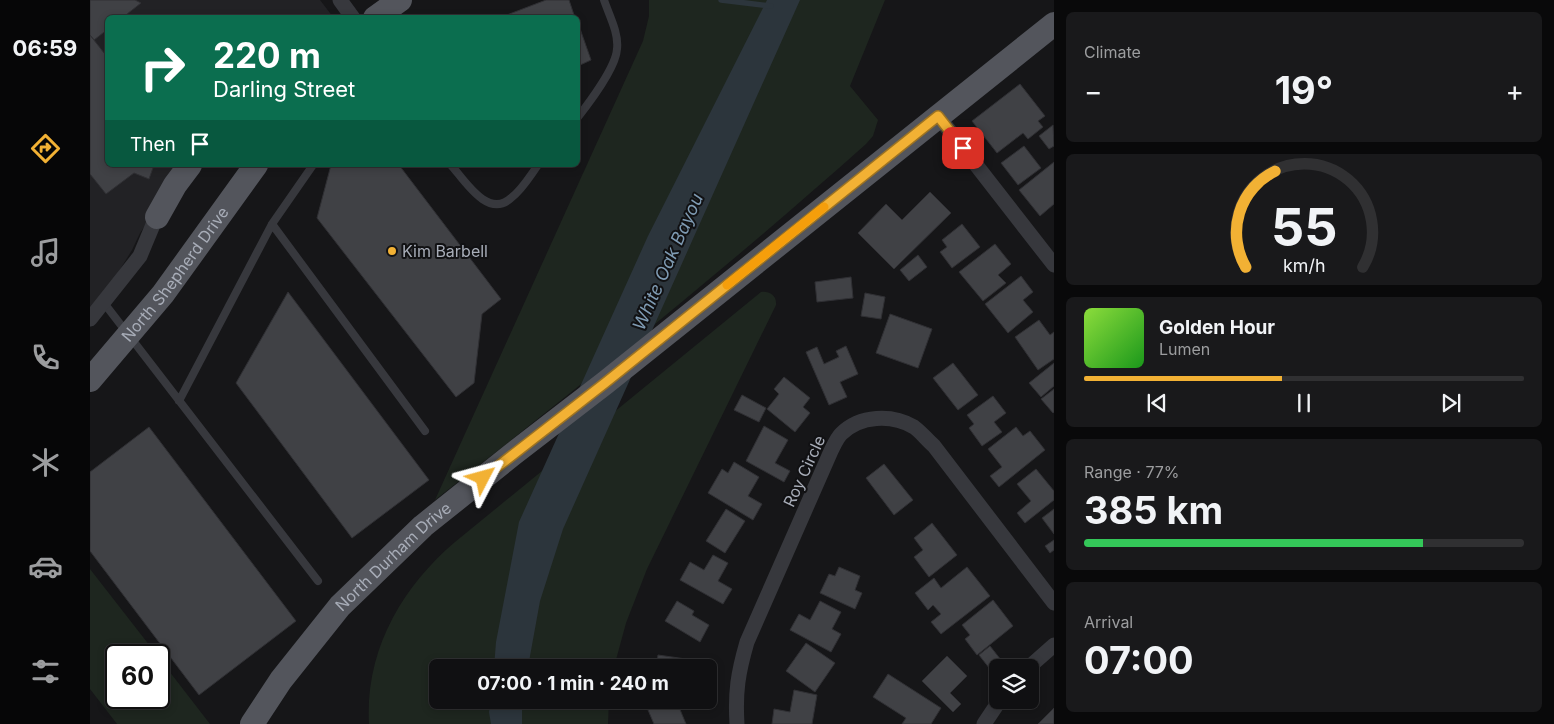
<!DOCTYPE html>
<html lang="en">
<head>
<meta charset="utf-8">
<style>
	:root { --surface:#101012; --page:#19191b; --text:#f1f3f6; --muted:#9c9d9f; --line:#303032; --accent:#f2b134 }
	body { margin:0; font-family:Inter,sans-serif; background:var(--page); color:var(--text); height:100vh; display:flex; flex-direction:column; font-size:19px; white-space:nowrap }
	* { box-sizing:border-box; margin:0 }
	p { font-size:16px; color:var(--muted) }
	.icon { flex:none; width:28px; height:28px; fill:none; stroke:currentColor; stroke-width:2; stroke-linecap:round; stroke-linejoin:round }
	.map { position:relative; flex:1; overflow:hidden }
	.side { display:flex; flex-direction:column; gap:12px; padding:12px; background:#09090a; width:500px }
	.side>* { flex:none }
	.guide { position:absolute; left:15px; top:15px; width:475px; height:152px; border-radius:8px; box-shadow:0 2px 8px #0003,0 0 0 1px var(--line); background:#0b6e4f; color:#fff; overflow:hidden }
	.buttons { position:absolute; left:899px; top:659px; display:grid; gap:10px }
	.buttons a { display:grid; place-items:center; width:50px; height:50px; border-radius:8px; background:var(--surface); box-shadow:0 2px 8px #0003,0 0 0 1px var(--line); font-size:25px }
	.speed { position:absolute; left:15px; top:644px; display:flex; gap:10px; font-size:25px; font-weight:700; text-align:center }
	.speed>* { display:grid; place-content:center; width:65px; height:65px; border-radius:50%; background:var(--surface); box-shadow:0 2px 8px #0003,0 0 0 1px var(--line); line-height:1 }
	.speed .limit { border:2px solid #111; border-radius:8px; background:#fff; color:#111 }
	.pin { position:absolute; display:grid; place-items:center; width:42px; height:42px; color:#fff; margin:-21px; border-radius:10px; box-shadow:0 2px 8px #0006 }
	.me { position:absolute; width:55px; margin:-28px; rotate:51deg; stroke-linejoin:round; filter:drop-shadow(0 0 4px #0008) }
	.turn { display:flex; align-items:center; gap:18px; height:105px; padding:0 25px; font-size:22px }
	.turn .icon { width:65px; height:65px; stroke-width:2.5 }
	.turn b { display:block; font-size:35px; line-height:42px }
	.then { display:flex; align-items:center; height:48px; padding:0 25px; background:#0003; gap:10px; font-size:19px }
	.big { font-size:38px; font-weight:700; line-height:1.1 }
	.side .card { flex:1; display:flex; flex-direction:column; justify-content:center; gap:8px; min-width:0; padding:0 18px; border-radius:8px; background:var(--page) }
	.side .dial { align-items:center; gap:0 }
	.dial svg { height:130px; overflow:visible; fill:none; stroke:var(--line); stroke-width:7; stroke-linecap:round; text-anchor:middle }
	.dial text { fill:var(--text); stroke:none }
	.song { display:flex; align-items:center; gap:15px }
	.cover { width:60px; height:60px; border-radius:8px; background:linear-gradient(135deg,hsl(90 70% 55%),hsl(120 70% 35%)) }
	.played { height:5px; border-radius:2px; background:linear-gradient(90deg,var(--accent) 45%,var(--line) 45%) }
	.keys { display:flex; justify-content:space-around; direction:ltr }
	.heat { display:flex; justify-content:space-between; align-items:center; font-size:28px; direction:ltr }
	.charge { height:8px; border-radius:4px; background:linear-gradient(90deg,#34c759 77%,var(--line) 0) }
	.trip { position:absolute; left:339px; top:659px; width:288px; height:50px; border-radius:8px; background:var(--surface); box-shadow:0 2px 8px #0003,0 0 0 1px var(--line); font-weight:700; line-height:50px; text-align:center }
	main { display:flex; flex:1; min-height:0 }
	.tabs { display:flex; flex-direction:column; width:90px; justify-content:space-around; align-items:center; background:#060607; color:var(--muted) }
	.tabs .icon { width:35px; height:35px }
	.tabs .on { color:var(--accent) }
	.tabs b { font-size:22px; color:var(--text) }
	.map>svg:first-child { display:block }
	.built { fill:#222225 }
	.green { fill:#1e261f }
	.water { fill:#2c353c }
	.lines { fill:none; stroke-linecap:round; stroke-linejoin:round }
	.stream { stroke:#2c353c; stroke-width:5.5 }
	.building { fill:#404145; stroke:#303034 }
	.lane { stroke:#37383d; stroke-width:8 }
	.street { stroke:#37383d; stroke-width:15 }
	.primary { stroke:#53555c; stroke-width:24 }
	.route-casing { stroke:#9d7322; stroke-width:12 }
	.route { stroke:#f2b134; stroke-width:9 }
	.slow { stroke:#f59e0b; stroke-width:9 }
	.poi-dot { fill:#f2b134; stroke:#111113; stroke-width:2 }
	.labels { text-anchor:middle; stroke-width:4; stroke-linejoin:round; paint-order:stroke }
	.poi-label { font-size:16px; fill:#a8adb8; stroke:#111113; text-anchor:start }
	.street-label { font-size:16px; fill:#a8adb8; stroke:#111113 }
	.water-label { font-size:18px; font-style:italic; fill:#7f9bb3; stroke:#111113 }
</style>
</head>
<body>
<main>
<nav class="tabs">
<b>06:59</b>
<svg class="icon on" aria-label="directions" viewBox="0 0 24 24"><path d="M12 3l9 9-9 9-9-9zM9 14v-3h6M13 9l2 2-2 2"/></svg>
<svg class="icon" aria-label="music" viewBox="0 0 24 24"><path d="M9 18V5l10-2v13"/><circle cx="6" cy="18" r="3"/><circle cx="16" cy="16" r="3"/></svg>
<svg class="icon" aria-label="phone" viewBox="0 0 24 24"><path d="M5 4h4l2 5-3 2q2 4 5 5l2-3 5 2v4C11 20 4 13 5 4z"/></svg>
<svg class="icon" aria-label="climate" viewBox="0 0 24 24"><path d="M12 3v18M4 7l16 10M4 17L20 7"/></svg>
<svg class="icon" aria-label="car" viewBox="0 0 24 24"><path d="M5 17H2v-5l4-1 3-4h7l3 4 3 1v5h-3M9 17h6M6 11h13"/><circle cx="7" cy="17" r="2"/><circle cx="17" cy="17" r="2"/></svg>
<svg class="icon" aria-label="filters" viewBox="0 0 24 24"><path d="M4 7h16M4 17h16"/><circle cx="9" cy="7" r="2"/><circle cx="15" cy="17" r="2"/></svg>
</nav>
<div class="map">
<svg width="964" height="724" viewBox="0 0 964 724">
	<rect width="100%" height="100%" fill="#161618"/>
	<!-- built -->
	<path class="built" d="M0 0H230L243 17 18 18V165H97L50 233 42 250 26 276 0 310Z"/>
	<!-- green -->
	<path class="green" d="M559 0H795L760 86 788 120 783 136 776 144C637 268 492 385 345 500L553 41 559 16Z
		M671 292C680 291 687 296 686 305L557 569 536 623 524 667 348 668V700H519L518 724H279C275 651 311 588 365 542Z
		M0 569 67 655H26V698H69V658L120 724H27L0 689Z"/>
	<!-- water -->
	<path class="water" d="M677 0H710L473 529 450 601 438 667 404 668 406 642 429 522 558 236Z
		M401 700H432V724H401L399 712Z"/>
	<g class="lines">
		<!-- stream -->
		<path class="stream" d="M631 0 681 6"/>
	</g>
	<!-- building -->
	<path class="building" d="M0 0H45L51 3 32 18H18V29L4 40 0 35Z
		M456 0H479L485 18H409Z
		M488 23 501 60 488 66Z
		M0 35 18 58V165H64L59 179 44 173 16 194 0 174Z
		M930 84 955 116 948 121 953 127 938 139 933 133 907 153 882 121Z
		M963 125 964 146 959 149 949 136Z
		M934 146 951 168 928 185 911 163Z
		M964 162V204L950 216 929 190Z
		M241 165H309L411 299 392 314 384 383 366 397 227 218Z
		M840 192 861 213 804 269 768 233 796 204 812 220Z
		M872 224 890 247 862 268 850 252 857 247 852 240Z
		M905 244 921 264 908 275 916 283 893 301 869 272Z
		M828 255 837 267 819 281 810 270Z
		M931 276 943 292 933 300 943 312 918 333 895 304Z
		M761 277 763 298 727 302 725 282Z
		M198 292 339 480 262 538 146 383Z
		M775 293 795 297 791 319 771 316Z
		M800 314 842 329 828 368 786 353Z
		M949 320 960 335 964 332V359L948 370 925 337Z
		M756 346 768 374 750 382 757 397 739 405 716 352 727 347 734 364 749 357 746 351Z
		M863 363 888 395 868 410 843 378Z
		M964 363V386L951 397 939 383Z
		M694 377 720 398 713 407 720 413 705 432 677 409 689 394 684 389Z
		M964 389V412L963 413 951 399Z
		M652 395 676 408 669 422 644 410Z
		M903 396 916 413 904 422 912 432 892 446 879 428 884 424 877 415Z
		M674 426 698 440 685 463 700 471 694 482 656 461Z
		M59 427 206 621 109 695 0 551V472Z
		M926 427 933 436 940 431 955 450 909 487 900 476 912 467 898 449Z
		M644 462 669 477 658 496 672 504 663 520 618 493 632 469 638 473Z
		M794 464 823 500 804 515 776 478Z
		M946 469 964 491V500L935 523 927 513 941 501 927 484Z
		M636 509 655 521 635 553 616 541Z
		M964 509V534L952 518Z
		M842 523 867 555 839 577 824 557 833 550 824 538Z
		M964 540V550L960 553 955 546Z
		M623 555 638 563 628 581 642 589 633 604 590 580 600 562 614 570Z
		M749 567 770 576 765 590 772 593 765 609 730 593 739 574 745 576Z
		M877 567 900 596 851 634 841 622 851 614 843 605 838 610 825 593 844 578 851 588Z
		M903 600 923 626 887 655 875 639 880 635 872 625Z
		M587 601 604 611 602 615 619 625 610 642 575 621Z
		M730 601 751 612 742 629 751 634 741 652 700 630 709 614 720 620Z
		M716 643 745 663 725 692 696 671Z
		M900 646 911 660 900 669 889 655Z
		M568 655 610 661 609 668H566Z
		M857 656 877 676 860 693 871 704 863 712 832 681Z
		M798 674 851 708 841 724H812L816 718 783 697Z
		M704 690 727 695 722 724H682L684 709 700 712Z
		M582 700H586L596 724H564L558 710Z
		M964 708V724H948Z"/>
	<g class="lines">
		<!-- lane -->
		<path class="lane" d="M488 117C499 103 526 67 527 49 529 33 519 15 514 0
			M361 165C375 181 398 219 421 198 432 190 440 176 448 165
			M182 224 335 431
			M14 303 228 581
			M89 401 182 224 223 165"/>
		<!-- street -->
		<path class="street" d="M250 0 263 18
			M848 116 964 265
			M0 319 50 256 70 208
			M938 668 964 645
			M647 724C645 692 648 673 657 642L741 451C744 445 747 438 751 434 770 415 802 414 824 427 831 432 837 440 844 446L964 603
			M894 724 910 700"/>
		<!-- primary -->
		<g class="primary">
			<path d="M285 18 310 0"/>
			<path d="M67 217 85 185 100 165"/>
			<path id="s1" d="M0 380 73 294 166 165"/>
			<path id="s2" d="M162 724 191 680 250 606 333 526 423 454 515 383 964 24"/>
		</g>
	</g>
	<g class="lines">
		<defs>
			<path id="route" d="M393 478 515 383 848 116 873 148"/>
		</defs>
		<!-- route casing -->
		<use href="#route" class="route-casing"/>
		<!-- route -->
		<use href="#route" class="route"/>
		<!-- slow -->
		<path class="slow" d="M637 285 734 207"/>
	</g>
	<!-- markers -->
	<circle class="poi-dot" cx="302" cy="251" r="5"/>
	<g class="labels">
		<!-- poi labels -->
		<g class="poi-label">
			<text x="312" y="257">Kim Barbell</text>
		</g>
		<!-- street labels -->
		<g class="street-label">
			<text dy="6" stroke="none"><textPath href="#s1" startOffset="136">North Shepherd Drive</textPath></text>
			<text transform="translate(714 471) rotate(-65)" y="6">Roy Circle</text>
			<text dy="6" stroke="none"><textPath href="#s2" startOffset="220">North Durham Drive</textPath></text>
		</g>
		<!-- water labels -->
		<g class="water-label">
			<text transform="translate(578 262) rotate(-66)" y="6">White Oak Bayou</text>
		</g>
	</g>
</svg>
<div class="buttons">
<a><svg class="icon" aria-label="layers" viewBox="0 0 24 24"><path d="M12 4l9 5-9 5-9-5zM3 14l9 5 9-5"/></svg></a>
</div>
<div class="speed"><div class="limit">60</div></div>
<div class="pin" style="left:873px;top:148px;background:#d93025"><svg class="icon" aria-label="arrive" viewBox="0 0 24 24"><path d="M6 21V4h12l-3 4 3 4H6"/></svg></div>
<svg class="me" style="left:393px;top:478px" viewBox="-20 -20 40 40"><path d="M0-17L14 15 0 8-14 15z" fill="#f2b134" stroke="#fff" stroke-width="4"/></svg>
<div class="trip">07:00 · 1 min · 240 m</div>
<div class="guide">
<div class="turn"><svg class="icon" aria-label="right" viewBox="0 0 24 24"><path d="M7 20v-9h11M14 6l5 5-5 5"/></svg><div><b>220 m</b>Darling Street</div></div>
<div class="then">Then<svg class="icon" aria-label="arrive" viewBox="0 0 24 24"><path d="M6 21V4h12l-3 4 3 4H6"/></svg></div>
</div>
</div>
<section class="side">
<div class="card"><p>Climate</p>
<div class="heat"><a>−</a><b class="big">19°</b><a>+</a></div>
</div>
<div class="card dial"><svg viewBox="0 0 100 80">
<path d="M14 69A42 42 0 1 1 86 69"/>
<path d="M14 69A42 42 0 0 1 32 10" stroke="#f2b134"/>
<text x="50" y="56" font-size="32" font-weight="700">55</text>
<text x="50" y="72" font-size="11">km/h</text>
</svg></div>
<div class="card">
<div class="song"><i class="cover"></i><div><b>Golden Hour</b><p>Lumen</p></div></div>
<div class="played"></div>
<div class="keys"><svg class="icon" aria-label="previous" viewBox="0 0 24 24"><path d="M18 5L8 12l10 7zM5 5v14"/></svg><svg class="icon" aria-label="pause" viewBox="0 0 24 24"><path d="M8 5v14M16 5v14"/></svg><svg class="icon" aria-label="next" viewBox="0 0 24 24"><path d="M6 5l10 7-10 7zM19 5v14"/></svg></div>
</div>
<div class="card"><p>Range · 77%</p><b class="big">385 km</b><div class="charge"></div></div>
<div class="card"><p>Arrival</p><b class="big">07:00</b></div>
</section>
</main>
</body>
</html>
